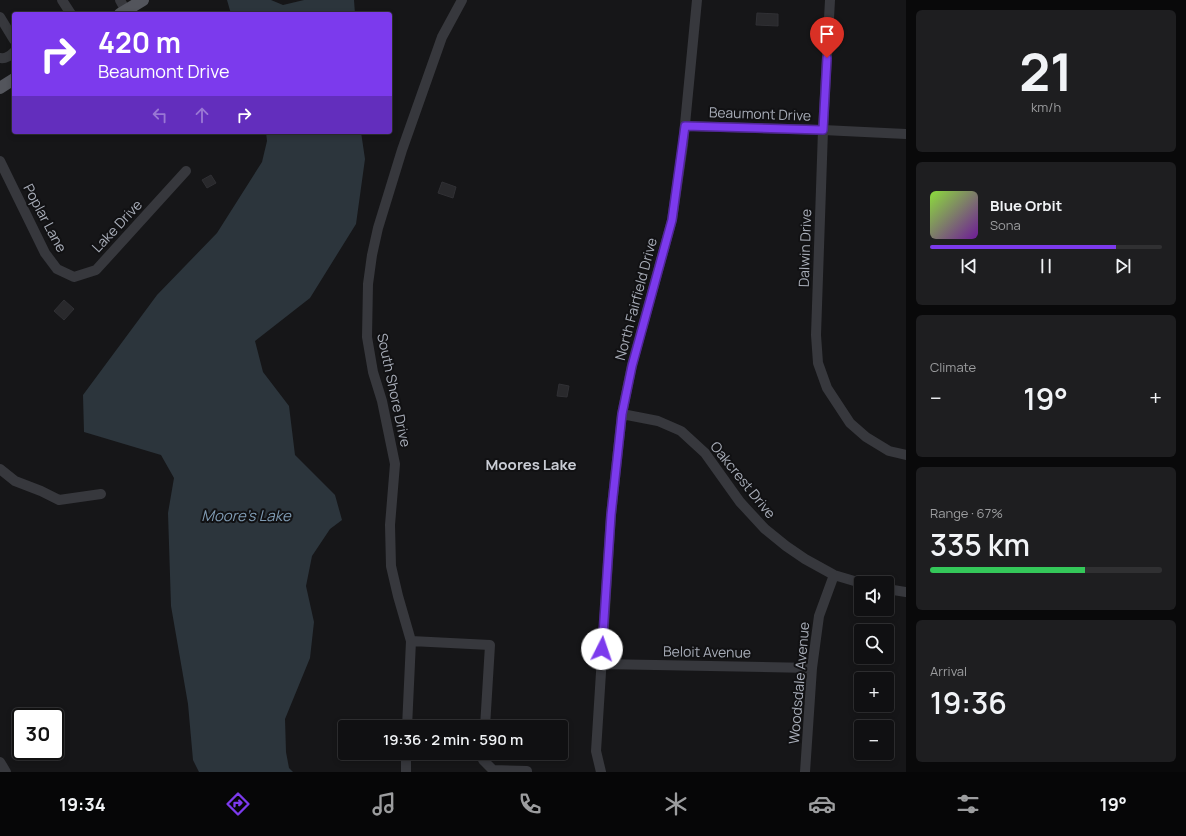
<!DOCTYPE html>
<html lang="en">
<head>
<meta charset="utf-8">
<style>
	:root { --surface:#101012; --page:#1e1e20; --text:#f1f3f6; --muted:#9c9d9f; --line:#303032; --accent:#7c3aed }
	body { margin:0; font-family:Manrope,sans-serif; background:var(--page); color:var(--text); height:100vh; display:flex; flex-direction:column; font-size:15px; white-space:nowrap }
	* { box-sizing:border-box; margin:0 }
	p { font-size:13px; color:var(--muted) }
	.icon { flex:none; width:22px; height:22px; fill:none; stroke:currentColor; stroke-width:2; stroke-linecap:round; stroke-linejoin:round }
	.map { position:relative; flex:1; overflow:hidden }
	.details { display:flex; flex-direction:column; gap:10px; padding:10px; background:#09090a; width:280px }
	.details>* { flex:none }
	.top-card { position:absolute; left:12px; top:12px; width:380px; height:122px; border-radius:4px; box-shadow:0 2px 6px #0003,0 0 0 1px var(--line); background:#7c3aed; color:#fff; overflow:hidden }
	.fabs { position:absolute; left:854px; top:576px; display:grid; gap:8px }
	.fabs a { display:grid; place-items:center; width:40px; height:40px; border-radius:4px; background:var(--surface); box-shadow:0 2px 6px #0003,0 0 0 1px var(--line); font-size:20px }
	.speed { position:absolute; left:12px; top:708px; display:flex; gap:8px; font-size:20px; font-weight:700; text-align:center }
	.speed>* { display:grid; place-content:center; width:52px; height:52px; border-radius:50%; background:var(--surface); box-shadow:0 2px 6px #0003,0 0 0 1px var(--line); line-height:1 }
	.speed .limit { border:2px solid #111; border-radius:6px; background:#fff; color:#111 }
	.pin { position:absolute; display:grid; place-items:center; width:34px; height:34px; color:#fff; margin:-41px -17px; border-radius:50% 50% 50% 0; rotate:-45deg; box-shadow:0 0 4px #0007 }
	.pin .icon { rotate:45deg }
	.me { position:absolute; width:44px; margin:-22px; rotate:4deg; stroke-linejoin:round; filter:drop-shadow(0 0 3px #0008) }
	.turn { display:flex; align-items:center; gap:14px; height:84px; padding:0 20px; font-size:18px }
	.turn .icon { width:52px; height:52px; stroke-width:2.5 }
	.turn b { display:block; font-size:28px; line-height:34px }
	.lanes { display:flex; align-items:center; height:38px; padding:0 20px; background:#0003; justify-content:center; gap:20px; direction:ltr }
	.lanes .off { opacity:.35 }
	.big { font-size:30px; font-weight:600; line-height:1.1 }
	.details .tile { flex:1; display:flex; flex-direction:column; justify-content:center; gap:6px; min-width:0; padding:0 14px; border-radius:6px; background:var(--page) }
	.details .dial { align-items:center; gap:0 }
	.dial b { font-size:52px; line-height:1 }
	.song { display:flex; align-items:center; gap:12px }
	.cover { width:48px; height:48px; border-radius:6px; background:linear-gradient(135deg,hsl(90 70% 55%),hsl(280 70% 35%)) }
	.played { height:4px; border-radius:2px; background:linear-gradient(90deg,var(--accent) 80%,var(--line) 80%) }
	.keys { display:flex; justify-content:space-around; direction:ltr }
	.heat { display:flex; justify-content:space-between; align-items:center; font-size:22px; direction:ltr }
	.charge { height:6px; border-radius:3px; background:linear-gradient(90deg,#34c759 67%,var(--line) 0) }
	.trip { position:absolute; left:338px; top:720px; width:230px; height:40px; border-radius:4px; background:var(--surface); box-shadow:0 2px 6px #0003,0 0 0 1px var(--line); font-weight:600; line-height:40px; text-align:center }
	.dock { display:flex; height:64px; justify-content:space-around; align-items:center; background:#060607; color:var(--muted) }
	.dock .icon { width:28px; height:28px }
	.dock .selected { color:var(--accent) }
	.dock b { font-size:18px; color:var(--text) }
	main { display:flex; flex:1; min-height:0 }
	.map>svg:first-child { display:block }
	.water { fill:#2c353c }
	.building { fill:#29292c; stroke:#303034 }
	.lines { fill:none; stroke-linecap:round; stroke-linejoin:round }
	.minor { stroke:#37383d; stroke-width:10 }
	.major { stroke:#53555c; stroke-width:12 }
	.route-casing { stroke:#51269a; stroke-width:10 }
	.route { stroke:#7c3aed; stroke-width:7 }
	.labels { text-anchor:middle; stroke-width:4; stroke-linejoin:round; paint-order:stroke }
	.street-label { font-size:14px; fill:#a8adb8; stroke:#111113 }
	.neighbourhood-label { font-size:15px; font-weight:bold; fill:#c9ccd4; stroke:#111113 }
	.water-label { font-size:15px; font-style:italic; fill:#7f9bb3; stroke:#111113 }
</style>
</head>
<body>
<main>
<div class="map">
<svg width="906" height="772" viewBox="0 0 906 772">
	<rect width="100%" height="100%" fill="#161618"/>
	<!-- water -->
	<path class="water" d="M227 0H271L283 5 304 0H354L355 14H231Z
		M266 132H361L365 159 356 224 310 298 255 341 263 372 289 406 295 455 335 495 342 520 330 529 312 556 306 586 314 622 310 658 285 719 286 752 289 768 293 772H199L193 760 188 704 171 606 168 513 174 478 161 455 84 432 83 395 157 295 217 233 262 162 267 141Z"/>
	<!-- building -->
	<path class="building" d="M757 13 778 14V26L756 25Z
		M211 175 216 183 207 188 202 180Z
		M442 182 456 187 453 198 438 193Z
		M64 300 74 309 64 320 54 311Z
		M559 384 569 386 567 397 557 396Z"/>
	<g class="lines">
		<!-- minor -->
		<path class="minor" d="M62 0 71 14
			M120 0 126 11
			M830 0 823 130 816 335 818 363 827 388 850 423 866 437 889 451 906 455
			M0 17 14 40
			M0 58C5 59 10 56 14 52
			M685 126 823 130 906 134
			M0 161 45 253 57 269 74 277 96 270 186 171
			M622 414 658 421 681 431 705 453 740 502 765 529 786 546 805 559 834 575 861 583
			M0 469 15 481 41 491 59 500 101 494
			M887 589 906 592
			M411 641 490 645 485 727
			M601 664 812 668
			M407 727 411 641 398 596 391 566 390 525 395 464 382 401 373 372 367 337 368 284 372 255 378 228 402 150 442 37 462 0
			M484 753 483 760 493 770 527 771V772
			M0 762 6 772
			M406 772V753
			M601 772 596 751 611 515 622 414 632 365 672 220 683 145 697 0
			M805 772 812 668 819 616 834 575"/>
		<!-- major -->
		<path class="major" d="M120 14 143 0
			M0 88 14 79"/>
	</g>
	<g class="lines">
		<defs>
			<path id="route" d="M602 649 611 515 622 414 632 366 672 220 685 126 823 130 827 58"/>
		</defs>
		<!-- route casing -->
		<use href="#route" class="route-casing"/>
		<!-- route -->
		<use href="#route" class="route"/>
	</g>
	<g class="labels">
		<!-- street labels -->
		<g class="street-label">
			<text transform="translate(760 114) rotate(2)" y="5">Beaumont Drive</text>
			<text transform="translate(45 218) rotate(62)" y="5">Poplar Lane</text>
			<text transform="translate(117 226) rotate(-47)" y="5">Lake Drive</text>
			<text transform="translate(805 248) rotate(-88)" y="5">Dalwin Drive</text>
			<text transform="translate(636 299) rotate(-75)" y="5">North Fairfield Drive</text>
			<text transform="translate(394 390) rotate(78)" y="5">South Shore Drive</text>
			<text transform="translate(743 480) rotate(51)" y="5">Oakcrest Drive</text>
			<text transform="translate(707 652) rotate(1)" y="5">Beloit Avenue</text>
			<text transform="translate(799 683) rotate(-85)" y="5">Woodsdale Avenue</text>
		</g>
		<!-- neighbourhood labels -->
		<g class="neighbourhood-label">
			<text x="531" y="470">Moores Lake</text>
		</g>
		<!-- water labels -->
		<g class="water-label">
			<text x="246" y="521">Moore's Lake</text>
		</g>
	</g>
</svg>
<div class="fabs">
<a><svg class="icon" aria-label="sound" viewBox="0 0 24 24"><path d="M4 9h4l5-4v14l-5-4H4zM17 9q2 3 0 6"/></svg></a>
<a><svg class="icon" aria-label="search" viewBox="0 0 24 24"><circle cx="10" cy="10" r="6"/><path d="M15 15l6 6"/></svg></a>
<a>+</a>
<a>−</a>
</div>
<div class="speed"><div class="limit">30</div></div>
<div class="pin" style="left:827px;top:58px;background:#d93025"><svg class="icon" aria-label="arrive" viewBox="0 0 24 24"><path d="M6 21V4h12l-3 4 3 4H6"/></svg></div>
<svg class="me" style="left:602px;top:649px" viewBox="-20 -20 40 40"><circle r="19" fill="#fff"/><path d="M0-13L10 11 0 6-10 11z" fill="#7c3aed"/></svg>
<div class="trip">19:36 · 2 min · 590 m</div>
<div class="top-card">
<div class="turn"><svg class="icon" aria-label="right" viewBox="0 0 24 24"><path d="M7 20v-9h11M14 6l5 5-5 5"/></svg><div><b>420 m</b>Beaumont Drive</div></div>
<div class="lanes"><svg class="icon off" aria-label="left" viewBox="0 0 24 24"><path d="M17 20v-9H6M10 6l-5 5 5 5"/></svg><svg class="icon off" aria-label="ahead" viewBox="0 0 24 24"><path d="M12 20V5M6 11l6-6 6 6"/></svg><svg class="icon" aria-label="right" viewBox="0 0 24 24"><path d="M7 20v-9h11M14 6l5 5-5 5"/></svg></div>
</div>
</div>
<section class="details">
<div class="tile dial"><b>21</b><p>km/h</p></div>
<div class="tile">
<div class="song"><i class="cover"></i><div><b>Blue Orbit</b><p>Sona</p></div></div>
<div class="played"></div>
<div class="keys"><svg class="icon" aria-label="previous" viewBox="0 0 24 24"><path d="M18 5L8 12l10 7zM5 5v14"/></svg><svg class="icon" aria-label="pause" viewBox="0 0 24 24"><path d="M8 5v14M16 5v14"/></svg><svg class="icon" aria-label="next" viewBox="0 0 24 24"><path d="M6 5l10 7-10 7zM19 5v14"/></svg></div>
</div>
<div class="tile"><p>Climate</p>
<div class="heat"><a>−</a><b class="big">19°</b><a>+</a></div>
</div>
<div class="tile"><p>Range · 67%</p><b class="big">335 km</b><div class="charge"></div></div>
<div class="tile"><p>Arrival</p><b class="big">19:36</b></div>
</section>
</main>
<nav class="dock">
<b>19:34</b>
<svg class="icon selected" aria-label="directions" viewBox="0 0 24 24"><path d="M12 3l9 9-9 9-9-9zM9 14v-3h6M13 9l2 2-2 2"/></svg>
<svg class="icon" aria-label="music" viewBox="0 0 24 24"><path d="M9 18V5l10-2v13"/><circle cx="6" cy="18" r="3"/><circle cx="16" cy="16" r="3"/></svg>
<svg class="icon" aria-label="phone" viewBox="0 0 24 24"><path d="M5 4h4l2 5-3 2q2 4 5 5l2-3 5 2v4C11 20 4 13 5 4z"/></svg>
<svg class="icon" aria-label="climate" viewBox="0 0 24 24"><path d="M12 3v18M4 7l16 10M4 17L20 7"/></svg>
<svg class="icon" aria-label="car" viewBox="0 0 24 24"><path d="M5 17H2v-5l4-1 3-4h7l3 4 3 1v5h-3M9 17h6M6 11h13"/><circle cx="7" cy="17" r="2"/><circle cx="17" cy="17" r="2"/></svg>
<svg class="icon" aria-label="filters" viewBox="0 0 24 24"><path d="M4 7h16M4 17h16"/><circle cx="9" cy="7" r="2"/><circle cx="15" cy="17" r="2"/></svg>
<b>19°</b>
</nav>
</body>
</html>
